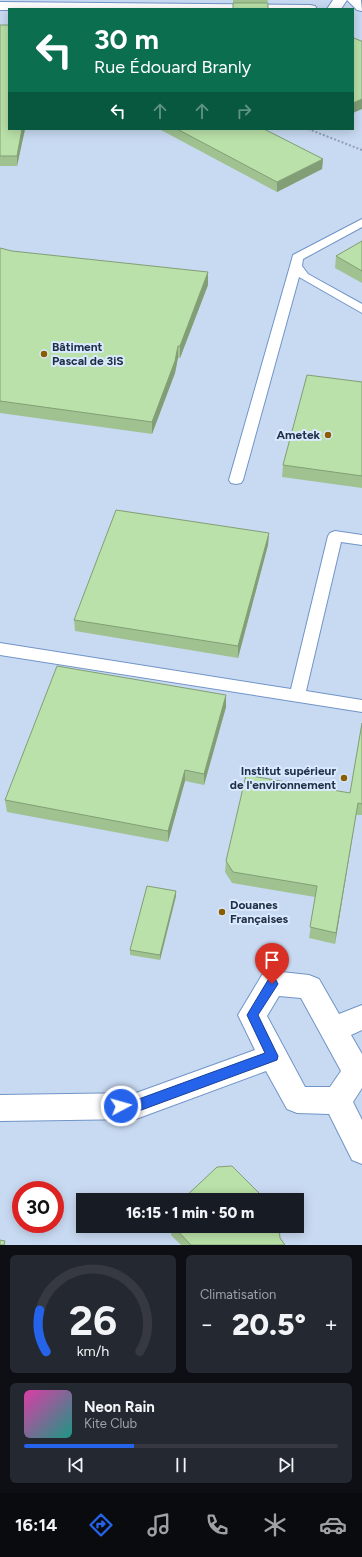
<!DOCTYPE html>
<html lang="fr">
<head>
<meta charset="utf-8">
<style>
	:root { --surface:#171b24; --page:#242831; --text:#f1f3f6; --muted:#9ea1a6; --line:#363941; --accent:#2563eb }
	body { margin:0; font-family:Figtree,sans-serif; background:var(--page); color:var(--text); height:100vh; display:flex; flex-direction:column; font-size:15px; white-space:nowrap }
	* { box-sizing:border-box; margin:0 }
	p { font-size:13px; color:var(--muted) }
	.icon { flex:none; width:22px; height:22px; fill:none; stroke:currentColor; stroke-width:2; stroke-linecap:round; stroke-linejoin:round }
	.map { position:relative; height:1245px; overflow:hidden }
	.side { display:flex; flex-direction:column; gap:10px; padding:10px; background:#0d0f14; flex:1 }
	.side>* { flex:none }
	.top-card { position:absolute; left:8px; top:8px; width:346px; height:122px; border-radius:0px; box-shadow:0 2px 10px #0003; background:#0b6e4f; color:#fff; overflow:hidden }
	.speed { position:absolute; left:12px; top:1181px; display:flex; gap:8px; font-size:20px; font-weight:700; text-align:center }
	.speed>* { display:grid; place-content:center; width:52px; height:52px; border-radius:50%; background:var(--surface); box-shadow:0 2px 10px #0003; line-height:1 }
	.speed .limit { border:6px solid #d22; background:#fff; color:#111 }
	.pin { position:absolute; display:grid; place-items:center; width:34px; height:34px; color:#fff; margin:-41px -17px; border-radius:50% 50% 50% 0; rotate:-45deg; box-shadow:0 0 4px #0007 }
	.pin .icon { rotate:45deg }
	.me { position:absolute; width:44px; margin:-22px; rotate:84deg; stroke-linejoin:round; filter:drop-shadow(0 0 3px #0008) }
	.turn { display:flex; align-items:center; gap:14px; height:84px; padding:0 20px; font-size:18px }
	.turn .icon { width:52px; height:52px; stroke-width:2.5 }
	.turn b { display:block; font-size:28px; line-height:34px }
	.lanes { display:flex; align-items:center; height:38px; padding:0 20px; background:#0003; justify-content:center; gap:20px; direction:ltr }
	.lanes .off { opacity:.35 }
	.big { font-size:30px; font-weight:800; line-height:1.1 }
	.side .card { flex:1; display:flex; flex-direction:column; justify-content:center; gap:6px; min-width:0; padding:0 14px; border-radius:6px; background:var(--page) }
	.side .dial { align-items:center; gap:0 }
	.dial svg { height:104px; overflow:visible; fill:none; stroke:var(--line); stroke-width:7; stroke-linecap:round; text-anchor:middle }
	.dial text { fill:var(--text); stroke:none }
	.song { display:flex; align-items:center; gap:12px }
	.cover { width:48px; height:48px; border-radius:6px; background:linear-gradient(135deg,hsl(320 70% 55%),hsl(170 70% 35%)) }
	.played { height:4px; border-radius:2px; background:linear-gradient(90deg,var(--accent) 35%,var(--line) 35%) }
	.keys { display:flex; justify-content:space-around; direction:ltr }
	.heat { display:flex; justify-content:space-between; align-items:center; font-size:22px; direction:ltr }
	.side .tiles { flex:1; display:grid; gap:10px; grid-template-columns:1fr 1fr }
	.card:last-child { grid-column:span 2 }
	.trip { position:absolute; left:76px; top:1193px; width:228px; height:40px; border-radius:0px; background:var(--surface); box-shadow:0 2px 10px #0003; font-weight:800; line-height:40px; text-align:center }
	.dock { display:flex; height:64px; justify-content:space-around; align-items:center; background:#090b0e; color:var(--muted) }
	.dock .icon { width:28px; height:28px }
	.dock .current { color:var(--accent) }
	.dock b { font-size:18px; color:var(--text) }
	.map>svg:first-child { display:block }
	.built { fill:#c8daf2; fill-rule:evenodd }
	.lines { fill:none; stroke-linecap:round; stroke-linejoin:round }
	.service-casing { stroke:#7094c7; stroke-width:2 }
	.minor-casing { stroke:#7094c7; stroke-width:2 }
	.path { stroke:#909fb5; stroke-width:2; stroke-dasharray:2 2; stroke-linecap:butt }
	.service { fill:#fff; fill-rule:evenodd }
	.minor { fill:#fff; fill-rule:evenodd }
	.wall { fill:#a0c291 }
	.shaded-wall { fill:#829e76 }
	.building { fill:#bae1a9; stroke:#829e76 }
	.route { fill:#2563eb; stroke:#184099 }
	.poi-dot { fill:#895d00; stroke:#d9e9ff; stroke-width:1.5 }
	.labels { text-anchor:middle; stroke-width:4; stroke-linejoin:round; paint-order:stroke }
	.poi-label { font-size:12px; font-weight:bold; fill:#213045; stroke:#d9e9ff; text-anchor:start }
</style>
</head>
<body>
<div class="map">
<svg width="362" height="1245" viewBox="0 0 362 1245">
	<rect width="100%" height="100%" fill="#d9e9ff"/>
	<!-- built -->
	<path class="built" d="M0 0H362V1245H0ZM9 9H353V129H9ZM21 1190H55V1224H21ZM83 1200H297V1226H83Z"/>
	<g class="lines">
		<defs>
			<path id="service" d="M362 219V227L303 259 302 266 308 274 362 304V313L299 277 243 480 241 483 236 484 231 483 229 480 290 266 293 255Z
				M335 531 362 535V545L341 542 306 691 362 700V712L0 655V643L291 689 328 536 330 533Z"/>
			<path id="minor" d="M333 0H361L362 11 357 10 347 0 341 9H327Z
				M0 2 310 5 315 6 317 9 0 10Z
				M272 971 309 975 319 979 339 1014 362 1005V1030L351 1035 362 1054V1088L353 1102 362 1120V1164L352 1160 329 1114 297 1113 287 1109 266 1071 136 1119 0 1121V1095L136 1093 255 1050 238 1015 262 975ZM279 996 301 998 341 1071 330 1087H305L267 1016Z"/>
		</defs>
		<!-- service casing -->
		<use href="#service" class="service-casing"/>
		<!-- minor casing -->
		<use href="#minor" class="minor-casing"/>
		<!-- path -->
		<path class="path" d="M308 129 362 150"/>
		<!-- service -->
		<use href="#service" class="service"/>
		<!-- minor -->
		<use href="#minor" class="minor"/>
	</g>
	<!-- wall -->
	<path class="wall" d="M233 0H268L267 3H233Z
		M0 25 9 129H25L17 166H0Z
		M159 129H264L323 159 322 169 277 192Z
		M362 241V283L335 268 336 256Z
		M0 248 12 251 208 285 180 358H178L175 373 152 434 0 413Z
		M362 382V488L282 477 283 465Z
		M269 533 268 545 238 658 75 631 74 620Z
		M226 695V707L204 785 185 781 168 842 7 812 5 800Z
		M362 723V815H356L335 944 309 938 315 897 232 883 225 872 226 861 350 793Z
		M176 896 160 960 130 955V950Z
		M171 1226H279L280 1238 285 1245H181L171 1235Z"/>
	<!-- shaded-wall -->
	<path class="shaded-wall" d="M362 99V109L353 113V103Z
		M22 129H25L17 166V156Z
		M323 159 322 169 277 192V182Z
		M208 272V285L180 358V346Z
		M178 346V358L175 373 152 434V422Z
		M269 533 268 545 238 658V646Z
		M226 695V707L204 785V774Z
		M185 770V781L168 842V831Z
		M358 803 356 815 335 944 336 933Z
		M176 891V896L160 960V955Z"/>
	<!-- building -->
	<path class="building" d="M233 3H268V9H233Z
		M0 25H9V129H22L17 156H0Z
		M353 38H354L361 41H362V99L353 103Z
		M177 129H264L323 159 277 182Z
		M362 241V271L336 256Z
		M0 248 12 251 208 272 180 346H178L175 361 152 422 0 401Z
		M307 375 362 382V476L283 465Z
		M116 510 269 533 238 646 74 620Z
		M57 666 226 695 204 774 185 770 168 831 5 800Z
		M362 723V804L358 803 336 933 310 927 317 886 233 872 226 861 246 775 350 793Z
		M147 886 176 891 160 955 130 950Z
		M232 1166 266 1200H182L217 1167Z
		M173 1226H279L280 1238 285 1245H191Z
		M0 1240 5 1241 4 1245H0Z"/>
	<!-- route -->
	<path class="route" d="M272 979 276 980 278 984 258 1015 278 1056 277 1060 136 1112H121L117 1110 115 1106 117 1102 121 1101 136 1100 265 1053 247 1015 268 980Z"/>
	<!-- markers -->
	<g class="poi-dot">
		<circle cx="44" cy="354" r="4"/>
		<circle cx="328" cy="435" r="4"/>
		<circle cx="344" cy="778" r="4"/>
		<circle cx="222" cy="912" r="4"/>
	</g>
	<g class="labels">
		<!-- poi labels -->
		<g class="poi-label">
			<text x="52" y="351">Bâtiment<tspan x="52" dy="14">Pascal de 3iS</tspan></text>
			<text x="320" y="439" text-anchor="end">Ametek</text>
			<text x="336" y="775" text-anchor="end">Institut supérieur<tspan x="336" dy="14">de l'environnement</tspan></text>
			<text x="230" y="909">Douanes<tspan x="230" dy="14">Françaises</tspan></text>
		</g>
	</g>
</svg>
<div class="speed"><div class="limit">30</div></div>
<div class="pin" style="left:272px;top:984px;background:#d93025"><svg class="icon" aria-label="arrive" viewBox="0 0 24 24"><path d="M6 21V4h12l-3 4 3 4H6"/></svg></div>
<svg class="me" style="left:121px;top:1106px" viewBox="-20 -20 40 40"><circle r="17" fill="#2563eb" stroke="#fff" stroke-width="3"/><path d="M0-11L8 9 0 5-8 9z" fill="#fff"/></svg>
<div class="trip">16:15 · 1 min · 50 m</div>
<div class="top-card">
<div class="turn"><svg class="icon" aria-label="left" viewBox="0 0 24 24"><path d="M17 20v-9H6M10 6l-5 5 5 5"/></svg><div><b>30 m</b>Rue Édouard Branly</div></div>
<div class="lanes"><svg class="icon" aria-label="left" viewBox="0 0 24 24"><path d="M17 20v-9H6M10 6l-5 5 5 5"/></svg><svg class="icon off" aria-label="ahead" viewBox="0 0 24 24"><path d="M12 20V5M6 11l6-6 6 6"/></svg><svg class="icon off" aria-label="ahead" viewBox="0 0 24 24"><path d="M12 20V5M6 11l6-6 6 6"/></svg><svg class="icon off" aria-label="right" viewBox="0 0 24 24"><path d="M7 20v-9h11M14 6l5 5-5 5"/></svg></div>
</div>
</div>
<section class="side">
<div class="tiles">
<div class="card dial"><svg viewBox="0 0 100 80">
<path d="M14 69A42 42 0 1 1 86 69"/>
<path d="M14 69A42 42 0 0 1 9 37" stroke="#2563eb"/>
<text x="50" y="56" font-size="32" font-weight="700">26</text>
<text x="50" y="72" font-size="11">km/h</text>
</svg></div>
<div class="card"><p>Climatisation</p>
<div class="heat"><a>−</a><b class="big">20.5°</b><a>+</a></div>
</div>
<div class="card">
<div class="song"><i class="cover"></i><div><b>Neon Rain</b><p>Kite Club</p></div></div>
<div class="played"></div>
<div class="keys"><svg class="icon" aria-label="previous" viewBox="0 0 24 24"><path d="M18 5L8 12l10 7zM5 5v14"/></svg><svg class="icon" aria-label="pause" viewBox="0 0 24 24"><path d="M8 5v14M16 5v14"/></svg><svg class="icon" aria-label="next" viewBox="0 0 24 24"><path d="M6 5l10 7-10 7zM19 5v14"/></svg></div>
</div>
</div>
</section>
<nav class="dock">
<b>16:14</b>
<svg class="icon current" aria-label="directions" viewBox="0 0 24 24"><path d="M12 3l9 9-9 9-9-9zM9 14v-3h6M13 9l2 2-2 2"/></svg>
<svg class="icon" aria-label="music" viewBox="0 0 24 24"><path d="M9 18V5l10-2v13"/><circle cx="6" cy="18" r="3"/><circle cx="16" cy="16" r="3"/></svg>
<svg class="icon" aria-label="phone" viewBox="0 0 24 24"><path d="M5 4h4l2 5-3 2q2 4 5 5l2-3 5 2v4C11 20 4 13 5 4z"/></svg>
<svg class="icon" aria-label="climate" viewBox="0 0 24 24"><path d="M12 3v18M4 7l16 10M4 17L20 7"/></svg>
<svg class="icon" aria-label="car" viewBox="0 0 24 24"><path d="M5 17H2v-5l4-1 3-4h7l3 4 3 1v5h-3M9 17h6M6 11h13"/><circle cx="7" cy="17" r="2"/><circle cx="17" cy="17" r="2"/></svg>
</nav>
</body>
</html>
